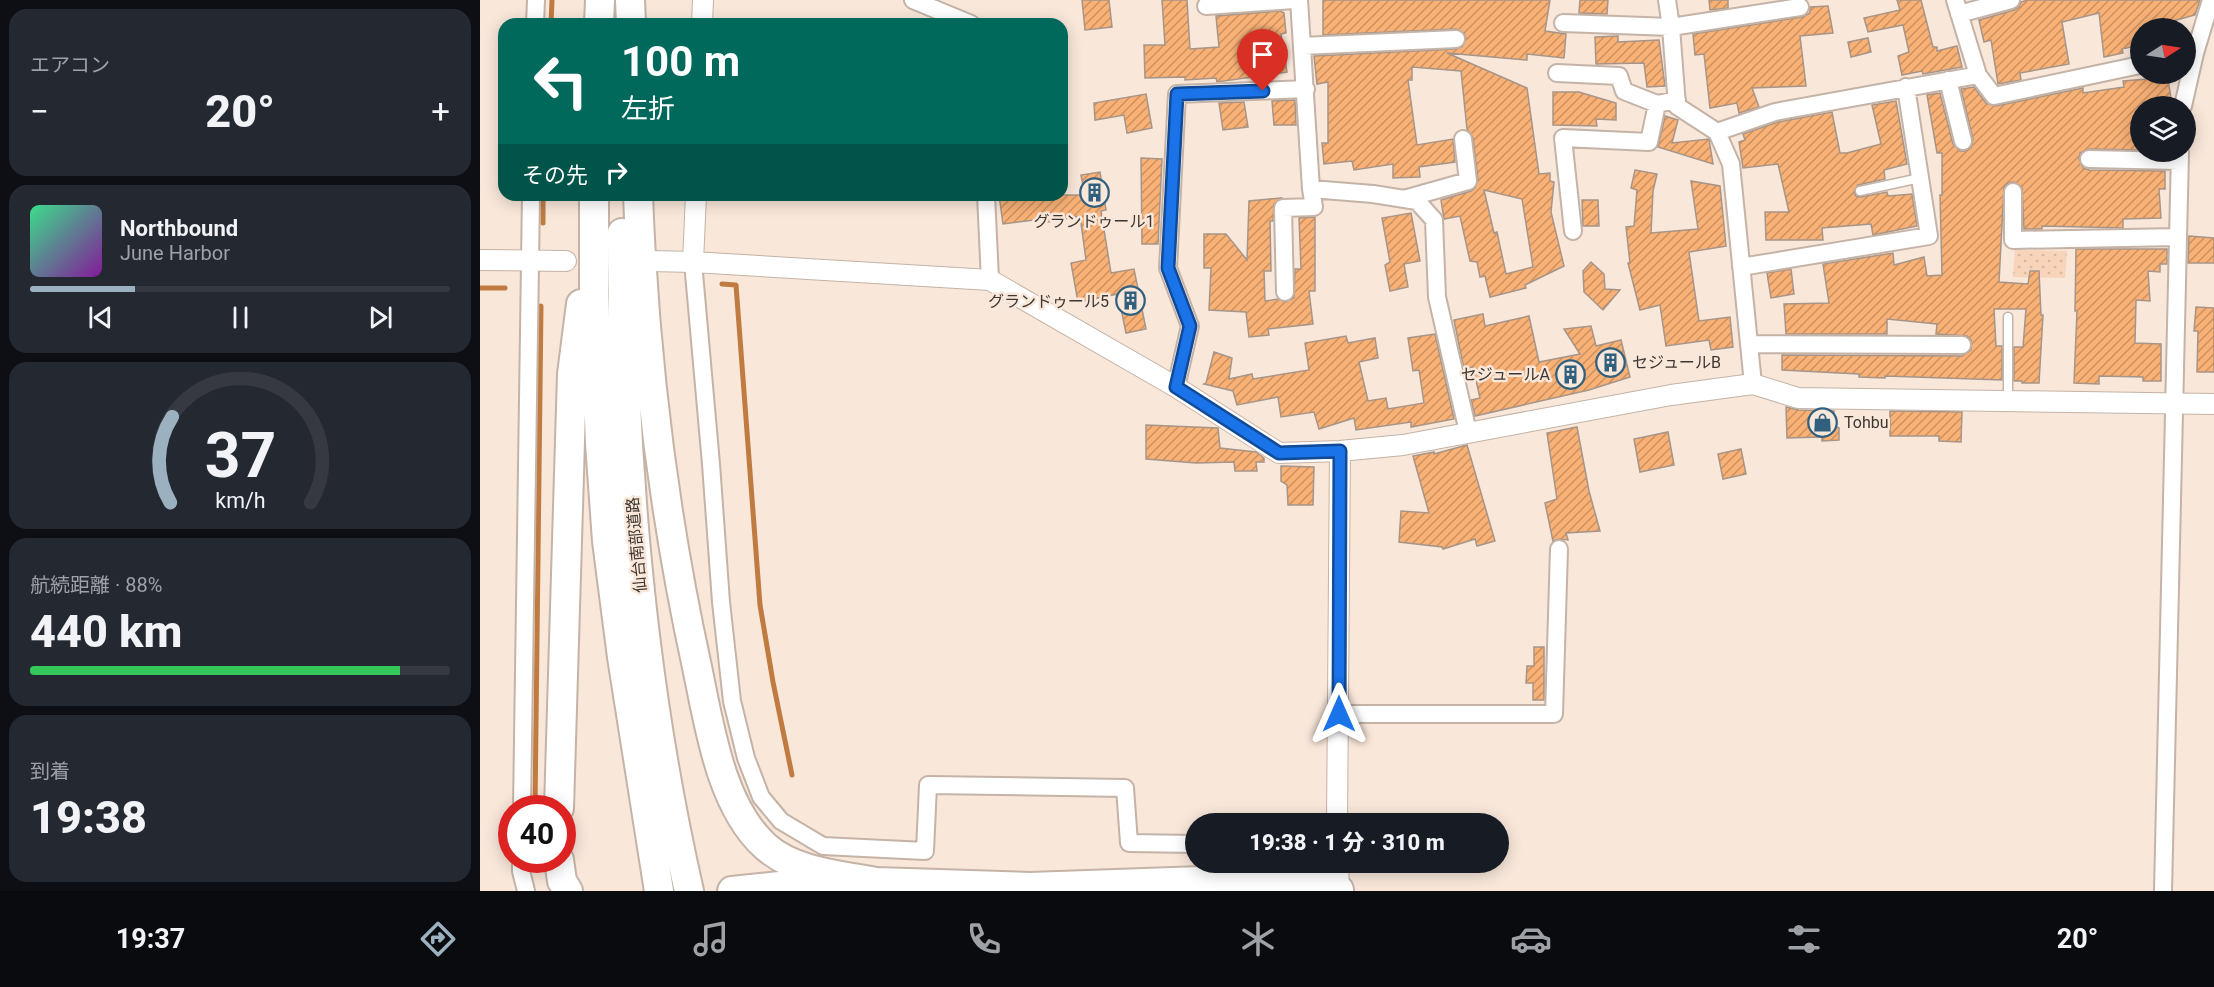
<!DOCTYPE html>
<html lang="ja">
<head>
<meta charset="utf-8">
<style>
	:root { --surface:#171b24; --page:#242831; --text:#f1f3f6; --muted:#9ea1a6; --line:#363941; --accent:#9bb1c0 }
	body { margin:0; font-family:Roboto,"Noto Sans JP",sans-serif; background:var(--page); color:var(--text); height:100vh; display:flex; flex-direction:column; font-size:22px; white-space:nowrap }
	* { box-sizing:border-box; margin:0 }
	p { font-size:20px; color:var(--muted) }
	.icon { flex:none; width:33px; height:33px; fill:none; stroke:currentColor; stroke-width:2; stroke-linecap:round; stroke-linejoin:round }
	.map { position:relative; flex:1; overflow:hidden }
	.panel { display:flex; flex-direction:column; gap:9px; padding:9px; background:#0d0f14; width:480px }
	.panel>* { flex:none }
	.guide { position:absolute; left:18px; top:18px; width:570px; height:183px; border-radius:18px; box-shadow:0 3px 15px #0003; background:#00695c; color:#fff; overflow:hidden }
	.needle { width:39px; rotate:78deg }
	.tools { position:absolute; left:1650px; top:18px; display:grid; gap:12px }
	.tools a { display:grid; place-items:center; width:66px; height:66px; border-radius:50%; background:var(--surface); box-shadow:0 3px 15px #0003; font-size:30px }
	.speed { position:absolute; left:18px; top:795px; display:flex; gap:12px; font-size:30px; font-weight:700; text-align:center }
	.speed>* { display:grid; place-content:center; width:78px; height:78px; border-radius:50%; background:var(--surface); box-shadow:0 3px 15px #0003; line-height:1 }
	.speed .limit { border:9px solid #d22; background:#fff; color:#111 }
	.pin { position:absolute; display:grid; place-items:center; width:51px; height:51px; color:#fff; margin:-62px -26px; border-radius:50% 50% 50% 0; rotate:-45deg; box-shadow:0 0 6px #0007 }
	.pin .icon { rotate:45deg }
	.me { position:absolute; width:66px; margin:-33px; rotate:0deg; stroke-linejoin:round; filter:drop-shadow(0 0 4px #0008) }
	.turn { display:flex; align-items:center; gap:21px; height:126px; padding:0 24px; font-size:27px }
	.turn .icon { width:78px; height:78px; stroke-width:2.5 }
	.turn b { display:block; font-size:42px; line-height:51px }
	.then { display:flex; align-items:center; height:57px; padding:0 24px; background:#0003; gap:12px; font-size:22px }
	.big { font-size:45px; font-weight:800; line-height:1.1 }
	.panel .card { flex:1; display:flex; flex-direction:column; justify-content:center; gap:9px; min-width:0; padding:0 21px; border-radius:18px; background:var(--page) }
	.panel .dial { align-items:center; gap:0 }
	.dial svg { height:156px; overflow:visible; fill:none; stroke:var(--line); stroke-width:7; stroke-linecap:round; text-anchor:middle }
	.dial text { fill:var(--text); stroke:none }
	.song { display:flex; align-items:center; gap:18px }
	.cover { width:72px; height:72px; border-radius:9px; background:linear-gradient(135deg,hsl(150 70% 55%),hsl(290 70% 35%)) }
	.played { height:6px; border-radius:3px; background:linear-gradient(90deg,var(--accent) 25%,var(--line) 25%) }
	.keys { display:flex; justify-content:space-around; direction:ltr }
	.heat { display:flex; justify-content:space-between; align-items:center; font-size:33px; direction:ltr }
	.charge { height:9px; border-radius:4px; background:linear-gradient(90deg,#34c759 88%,var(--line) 0) }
	.trip { position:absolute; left:705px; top:813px; width:324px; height:60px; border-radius:30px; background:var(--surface); box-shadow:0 3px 15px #0003; font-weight:800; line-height:60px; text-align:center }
	.menu { display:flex; height:96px; justify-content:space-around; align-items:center; background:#090b0e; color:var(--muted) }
	.menu .icon { width:42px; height:42px }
	.menu .current { color:var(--accent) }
	.menu b { font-size:27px; color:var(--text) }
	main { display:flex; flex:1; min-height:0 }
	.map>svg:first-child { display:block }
	.park { fill:url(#park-dots) }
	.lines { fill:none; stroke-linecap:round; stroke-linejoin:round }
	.stream { stroke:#c07b41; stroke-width:5 }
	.building { fill:url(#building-hatch); stroke:#a69588; stroke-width:1.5; fill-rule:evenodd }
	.service-casing { stroke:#c4b3a6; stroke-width:11 }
	.minor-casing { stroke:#c4b3a6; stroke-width:20 }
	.tertiary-casing { stroke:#c4b3a6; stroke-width:22 }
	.motorway-casing { stroke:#c4b3a6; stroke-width:32 }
	.service { stroke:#fff; stroke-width:8 }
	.minor { stroke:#fff; stroke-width:16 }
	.tertiary { stroke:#fff; stroke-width:20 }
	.motorway { stroke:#fff; stroke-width:28 }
	.route-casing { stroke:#114b97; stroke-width:15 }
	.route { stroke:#1a73e8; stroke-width:10 }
	.labels { text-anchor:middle; stroke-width:5; stroke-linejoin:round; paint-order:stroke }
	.poi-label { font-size:16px; fill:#3d3631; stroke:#f9e7da; text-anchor:end }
	.street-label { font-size:16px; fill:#3d3631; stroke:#f9e7da }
</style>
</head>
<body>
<main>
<section class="panel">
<div class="card"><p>エアコン</p>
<div class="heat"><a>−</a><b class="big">20°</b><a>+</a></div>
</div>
<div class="card">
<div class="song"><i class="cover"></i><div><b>Northbound</b><p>June Harbor</p></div></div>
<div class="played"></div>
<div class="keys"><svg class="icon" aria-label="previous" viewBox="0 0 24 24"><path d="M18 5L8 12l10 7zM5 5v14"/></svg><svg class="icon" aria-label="pause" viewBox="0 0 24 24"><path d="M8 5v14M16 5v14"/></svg><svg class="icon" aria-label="next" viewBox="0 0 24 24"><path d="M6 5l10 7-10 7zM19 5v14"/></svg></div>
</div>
<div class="card dial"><svg viewBox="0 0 100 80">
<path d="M14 69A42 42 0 1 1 86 69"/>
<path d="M14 69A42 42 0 0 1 15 25" stroke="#9bb1c0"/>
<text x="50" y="56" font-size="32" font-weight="700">37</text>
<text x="50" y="72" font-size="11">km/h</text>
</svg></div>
<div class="card"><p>航続距離 · 88%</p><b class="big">440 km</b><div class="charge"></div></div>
<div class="card"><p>到着</p><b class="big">19:38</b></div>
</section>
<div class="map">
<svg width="1734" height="891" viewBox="0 0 1734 891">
	<defs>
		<pattern id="park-dots" width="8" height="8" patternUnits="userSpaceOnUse" patternTransform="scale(1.5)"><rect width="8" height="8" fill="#f8d5ba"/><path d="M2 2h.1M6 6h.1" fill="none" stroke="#d6b7a0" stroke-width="1.8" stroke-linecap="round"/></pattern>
		<pattern id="building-hatch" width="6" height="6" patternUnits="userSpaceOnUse" patternTransform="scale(1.5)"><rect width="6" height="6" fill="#f9b176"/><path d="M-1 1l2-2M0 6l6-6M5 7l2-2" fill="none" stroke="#cb9161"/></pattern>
	</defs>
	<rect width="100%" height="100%" fill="#f9e7da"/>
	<!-- park -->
	<path class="park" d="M1535 250 1587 251 1585 278 1533 277Z"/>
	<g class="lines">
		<!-- stream -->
		<path class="stream" d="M71 24 72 0
			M63 223V195
			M242 284 256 285 280 605 293 682 312 775
			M0 288H25
			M55 808 61 306"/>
	</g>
	<!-- building -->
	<path class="building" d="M602 0H629L632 27 605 30Z
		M682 0H707L710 49 739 47 736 16 800 11 804 13 806 33 801 34 807 72 737 82 736 78 705 80V77L665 78 664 45H685Z
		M843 0H1070L1065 31 1086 34 1084 58 1047 54V60L967 53 1047 88 1059 174 1070 173V181L1074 182 1071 212 1084 266 1045 285 1046 288 1010 297 1005 276 1000 277 997 262 990 261 980 216 964 219 961 200 991 191 995 188 998 180 993 138 987 129 981 71 932 67V80H928L937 145 973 139 975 162 939 167 940 177 913 178V164L874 170 872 161 844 164 842 143H848V82L837 84 834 56 976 49 982 47 986 39 984 33 976 29 843 35ZM1004 190 1042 199 1053 267 1026 274 1017 232 1014 233Z
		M1100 0H1128L1127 14 1099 13Z
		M1229 0H1248V8L1230 10Z
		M1417 0H1441L1453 47H1457V51L1477 46 1482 67 1443 74 1442 71 1422 75 1418 56 1429 52 1423 25 1388 32 1384 18 1420 10Z
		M1547 0H1720L1715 15 1693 21 1694 28H1660V45L1642 49 1643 53 1624 57 1619 13 1582 22 1589 64 1540 73 1541 80 1518 84 1511 40 1504 42 1499 20 1534 10 1539 7 1541 2Z
		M1348 6 1353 33 1320 36 1326 86 1272 88 1279 107 1259 113 1257 103 1230 108 1224 54 1215 55 1213 34 1322 17 1330 13V7Z
		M1138 36V42L1179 40 1185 86 1167 87 1164 63 1116 64 1115 37Z
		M1388 38 1391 52 1371 57 1368 42Z
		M1666 74H1687L1691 98 1658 107 1659 150 1609 149 1600 153 1599 159 1603 168 1609 170 1685 171V189H1679L1681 218 1643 219V228L1562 226V229H1544L1542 187 1534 182 1528 183 1524 187 1519 282 1548 284 1550 271H1559L1561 315H1563L1559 383H1542V381H1534V347H1543L1546 309H1514L1516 346H1522V380L1405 376V378L1379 377V374L1302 370V355L1482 356 1491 350V340L1487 336 1456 334 1457 324 1407 319V334H1306L1304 304 1349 303 1343 264 1413 253 1414 265 1444 257 1447 276 1462 275 1460 195H1462V153H1457L1447 95 1460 93 1473 144 1480 151H1485L1491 148 1493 139 1481 89 1494 87 1506 103 1516 106 1603 88V93L1644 87 1643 81 1667 79Z
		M1073 92H1099L1136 103V120L1116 119 1117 126 1073 125Z
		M666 94 672 128 647 133 644 115 615 120 614 103Z
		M815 100 816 125H794L792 101Z
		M1416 101 1427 164 1404 170 1405 179 1378 185 1374 192 1376 196 1381 197 1407 192 1408 196 1432 194 1437 226 1393 235 1391 224 1342 228 1343 240H1286L1285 212H1309L1298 164 1263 168 1259 142 1265 140 1263 134 1298 122 1352 112 1360 153H1367L1401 144 1392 105Z
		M764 102 768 127 743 130 739 103Z
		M1185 116 1198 120 1192 143 1229 139 1233 164 1178 147Z
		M661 158 682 159 678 244H662Z
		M1155 170 1177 174 1173 191 1171 233 1218 229 1211 181 1240 186 1246 246 1209 252 1219 321 1250 317 1253 347 1231 350 1229 340 1186 346 1180 305 1160 310 1148 263H1150L1146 227 1154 226 1157 190 1151 188Z
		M620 172 626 210 621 211 631 273 654 269 666 329 646 333 638 294 598 302 591 263 606 260 600 216 563 223 562 219 523 224 519 195H605L601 175Z
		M801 198 794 204 793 221H790L791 271H784L785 301 798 299 806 302 814 298 815 269H821L819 218 835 217V291H829L833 324 788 329 789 335 769 337 766 312 729 310 731 268H724V234H746L767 260 769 201Z
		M1102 200H1118L1119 226H1103Z
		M931 213 940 261 924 264 928 287 910 291 905 265 910 262 902 218Z
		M1709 236 1734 238V263H1708Z
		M1596 249H1687V264H1680V272L1668 271 1670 301 1656 300 1655 343 1681 344V381H1663V377L1619 376V384L1594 383 1597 311H1595Z
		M1111 262 1124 274 1125 289 1140 290 1123 310 1104 292 1103 271Z
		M1311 269 1314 294 1291 298 1287 273Z
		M1716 307 1734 308V372H1717L1718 331H1714Z
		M1003 314 1005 326 1049 316 1059 362 1100 354 1084 329 1111 326 1116 346 1141 340 1150 377 1109 390 995 416 991 400 1000 398 993 367 984 369 974 320Z
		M955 334 974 419 931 427V422L876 430 874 418 839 429 834 412 801 417 798 397 757 405 753 391 724 384 726 383 734 352 752 358 749 379 772 374 773 379 829 370 825 343 866 336 868 343 895 338 898 358 879 362 888 401 906 398 908 409 944 403 939 370 933 371 928 338Z
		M1306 407 1318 410 1354 411V426L1359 428V440L1342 441V437L1307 438Z
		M1410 411 1482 412 1481 442 1459 441V436H1410Z
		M666 425 738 428 740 448 776 452 784 458V462H776L777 471H755L754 462 716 463 666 459Z
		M1097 427 1109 491 1120 531 1086 533 1088 540 1079 539 1073 541 1065 503 1077 499 1067 433Z
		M1188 432 1194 465 1160 472 1154 439Z
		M987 445 1015 541 997 546 995 539 963 549 962 547 919 542 921 511 949 513 933 456 954 452V454Z
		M1261 449 1266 474 1243 479 1238 454Z
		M801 466 834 467 833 505H808L807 485 801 481Z
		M1054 647H1064V700H1053V683H1046L1047 666H1054Z"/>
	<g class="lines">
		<defs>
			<path id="service" d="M1380 191 1440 178
				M1528 400V317"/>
			<path id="minor" d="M433 0 491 24
				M819 0 831 189 893 194 937 201 954 220 957 297 988 432
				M1187 0 1191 27 1197 106 1237 132 1295 112 1498 75 1475 0
				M726 6 814 0
				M1479 14 1531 0
				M1083 23 1191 27 1320 7
				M55 24 56 0
				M822 46 976 39
				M1077 73 1139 76 1144 91 1177 104
				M1498 75 1514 96 1660 65
				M1468 80 1483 141
				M1703 106 1715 53 1731 0
				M1237 132 1251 164 1273 384
				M1609 159 1699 161
				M1533 192V240L1698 237
				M506 195 510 280
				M924 199 988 181 983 139
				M1093 231 1083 138 1169 142 1177 104 1197 100
				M213 262 231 464 241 602 252 701 266 758 281 797 301 821 343 846 445 851 448 785 645 788 649 843 716 844
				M1261 267 1449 236 1426 87
				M805 292 803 208 834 207 831 189
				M1270 344 1482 345
				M696 387 710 326 688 268 697 94 826 89
				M859 714H1074L1079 549
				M42 808 51 195
				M41 860V871L46 891
				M1683 891 1700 152"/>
			<path id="tertiary" d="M222 24 223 0
				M0 260 86 261
				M172 261 213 262 510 280 696 387 799 453 860 451 923 445 1191 395 1273 384 1318 398 1734 404
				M213 262 216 195
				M857 824 860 451
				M858 862 859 891"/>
			<path id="motorway" d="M150 0 151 24
				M119 24 120 0
				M114 195V295L120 443 127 541 142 657 179 891
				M158 195C164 353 183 512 217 667 229 724 240 805 285 846 314 872 359 875 396 882
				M142 233C142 453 160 676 209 891
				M79 808 92 374 101 304
				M79 860 82 881 88 891
				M252 891 319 884 396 882 550 887 834 877 859 890"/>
		</defs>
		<!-- service casing -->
		<use href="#service" class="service-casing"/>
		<!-- minor casing -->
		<use href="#minor" class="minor-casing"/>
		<!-- tertiary casing -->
		<use href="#tertiary" class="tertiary-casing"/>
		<!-- motorway casing -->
		<use href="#motorway" class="motorway-casing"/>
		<!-- service -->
		<use href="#service" class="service"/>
		<!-- minor -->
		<use href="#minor" class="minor"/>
		<!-- tertiary -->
		<use href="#tertiary" class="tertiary"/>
		<!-- motorway -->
		<use href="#motorway" class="motorway"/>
	</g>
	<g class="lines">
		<defs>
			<path id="route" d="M783 91 697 94 688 268 710 326 696 387 799 453 860 451 859 714"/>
		</defs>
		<!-- route casing -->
		<use href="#route" class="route-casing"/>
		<!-- route -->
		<use href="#route" class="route"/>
	</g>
	<!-- icons -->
	<defs>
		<symbol id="building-ring" viewBox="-11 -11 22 22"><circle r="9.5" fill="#f9e7da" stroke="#31607f" stroke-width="1.5"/><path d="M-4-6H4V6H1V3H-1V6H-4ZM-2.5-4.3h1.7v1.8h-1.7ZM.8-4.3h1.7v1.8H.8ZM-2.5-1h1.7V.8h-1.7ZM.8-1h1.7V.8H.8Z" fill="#31607f"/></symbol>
		<symbol id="shop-ring" viewBox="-11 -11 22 22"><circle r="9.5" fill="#f9e7da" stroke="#31607f" stroke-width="1.5"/><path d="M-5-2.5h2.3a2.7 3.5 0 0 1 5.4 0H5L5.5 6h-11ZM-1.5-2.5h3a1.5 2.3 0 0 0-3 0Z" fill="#31607f"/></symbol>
	</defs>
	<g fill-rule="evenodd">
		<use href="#building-ring" x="598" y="176" width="33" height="33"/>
		<use href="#building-ring" x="634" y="284" width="33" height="33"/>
		<use href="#building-ring" x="1114" y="346" width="33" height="33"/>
		<use href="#building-ring" x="1074" y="358" width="33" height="33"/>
		<use href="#shop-ring" x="1326" y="406" width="33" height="33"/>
	</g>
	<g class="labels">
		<!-- poi labels -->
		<g class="poi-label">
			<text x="614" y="227" text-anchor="middle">グランドゥール1</text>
			<text x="629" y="307">グランドゥール5</text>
			<text x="1152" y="368" text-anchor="start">セジュールB</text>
			<text x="1070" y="380">セジュールA</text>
			<text x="1364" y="428" text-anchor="start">Tohbu</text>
		</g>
		<!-- street labels -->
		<g class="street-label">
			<text transform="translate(156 545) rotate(-95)" y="6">仙台南部道路</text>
		</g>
	</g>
</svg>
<div class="tools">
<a><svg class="needle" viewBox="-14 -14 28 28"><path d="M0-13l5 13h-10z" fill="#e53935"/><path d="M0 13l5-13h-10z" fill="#9ea1a6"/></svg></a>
<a><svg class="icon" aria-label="layers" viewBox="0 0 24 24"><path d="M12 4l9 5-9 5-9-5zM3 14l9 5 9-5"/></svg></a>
</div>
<div class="speed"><div class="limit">40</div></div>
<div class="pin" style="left:783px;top:91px;background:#d93025"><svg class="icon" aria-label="arrive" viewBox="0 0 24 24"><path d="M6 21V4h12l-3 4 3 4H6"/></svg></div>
<svg class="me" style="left:859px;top:714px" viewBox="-20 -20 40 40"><path d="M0-17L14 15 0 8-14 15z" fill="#1a73e8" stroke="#fff" stroke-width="4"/></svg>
<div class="trip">19:38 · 1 分 · 310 m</div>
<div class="guide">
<div class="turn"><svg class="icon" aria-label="left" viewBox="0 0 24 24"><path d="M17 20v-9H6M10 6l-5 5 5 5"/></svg><div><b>100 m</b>左折</div></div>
<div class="then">その先<svg class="icon" aria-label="right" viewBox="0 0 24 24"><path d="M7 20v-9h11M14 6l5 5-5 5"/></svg></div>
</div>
</div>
</main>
<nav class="menu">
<b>19:37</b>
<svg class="icon current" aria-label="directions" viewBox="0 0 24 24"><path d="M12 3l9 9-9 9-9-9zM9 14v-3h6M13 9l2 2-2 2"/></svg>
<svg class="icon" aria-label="music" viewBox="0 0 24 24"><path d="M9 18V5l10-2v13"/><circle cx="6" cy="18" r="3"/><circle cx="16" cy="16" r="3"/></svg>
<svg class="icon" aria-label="phone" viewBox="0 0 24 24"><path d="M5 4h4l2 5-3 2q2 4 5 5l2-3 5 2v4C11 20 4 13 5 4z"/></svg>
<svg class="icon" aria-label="climate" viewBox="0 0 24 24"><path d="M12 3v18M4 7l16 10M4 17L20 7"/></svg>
<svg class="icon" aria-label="car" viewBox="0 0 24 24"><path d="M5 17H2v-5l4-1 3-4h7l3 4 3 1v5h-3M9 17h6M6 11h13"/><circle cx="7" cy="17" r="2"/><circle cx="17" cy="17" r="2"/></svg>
<svg class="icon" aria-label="filters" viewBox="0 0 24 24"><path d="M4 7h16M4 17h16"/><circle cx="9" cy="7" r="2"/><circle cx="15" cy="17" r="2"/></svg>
<b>20°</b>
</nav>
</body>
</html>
